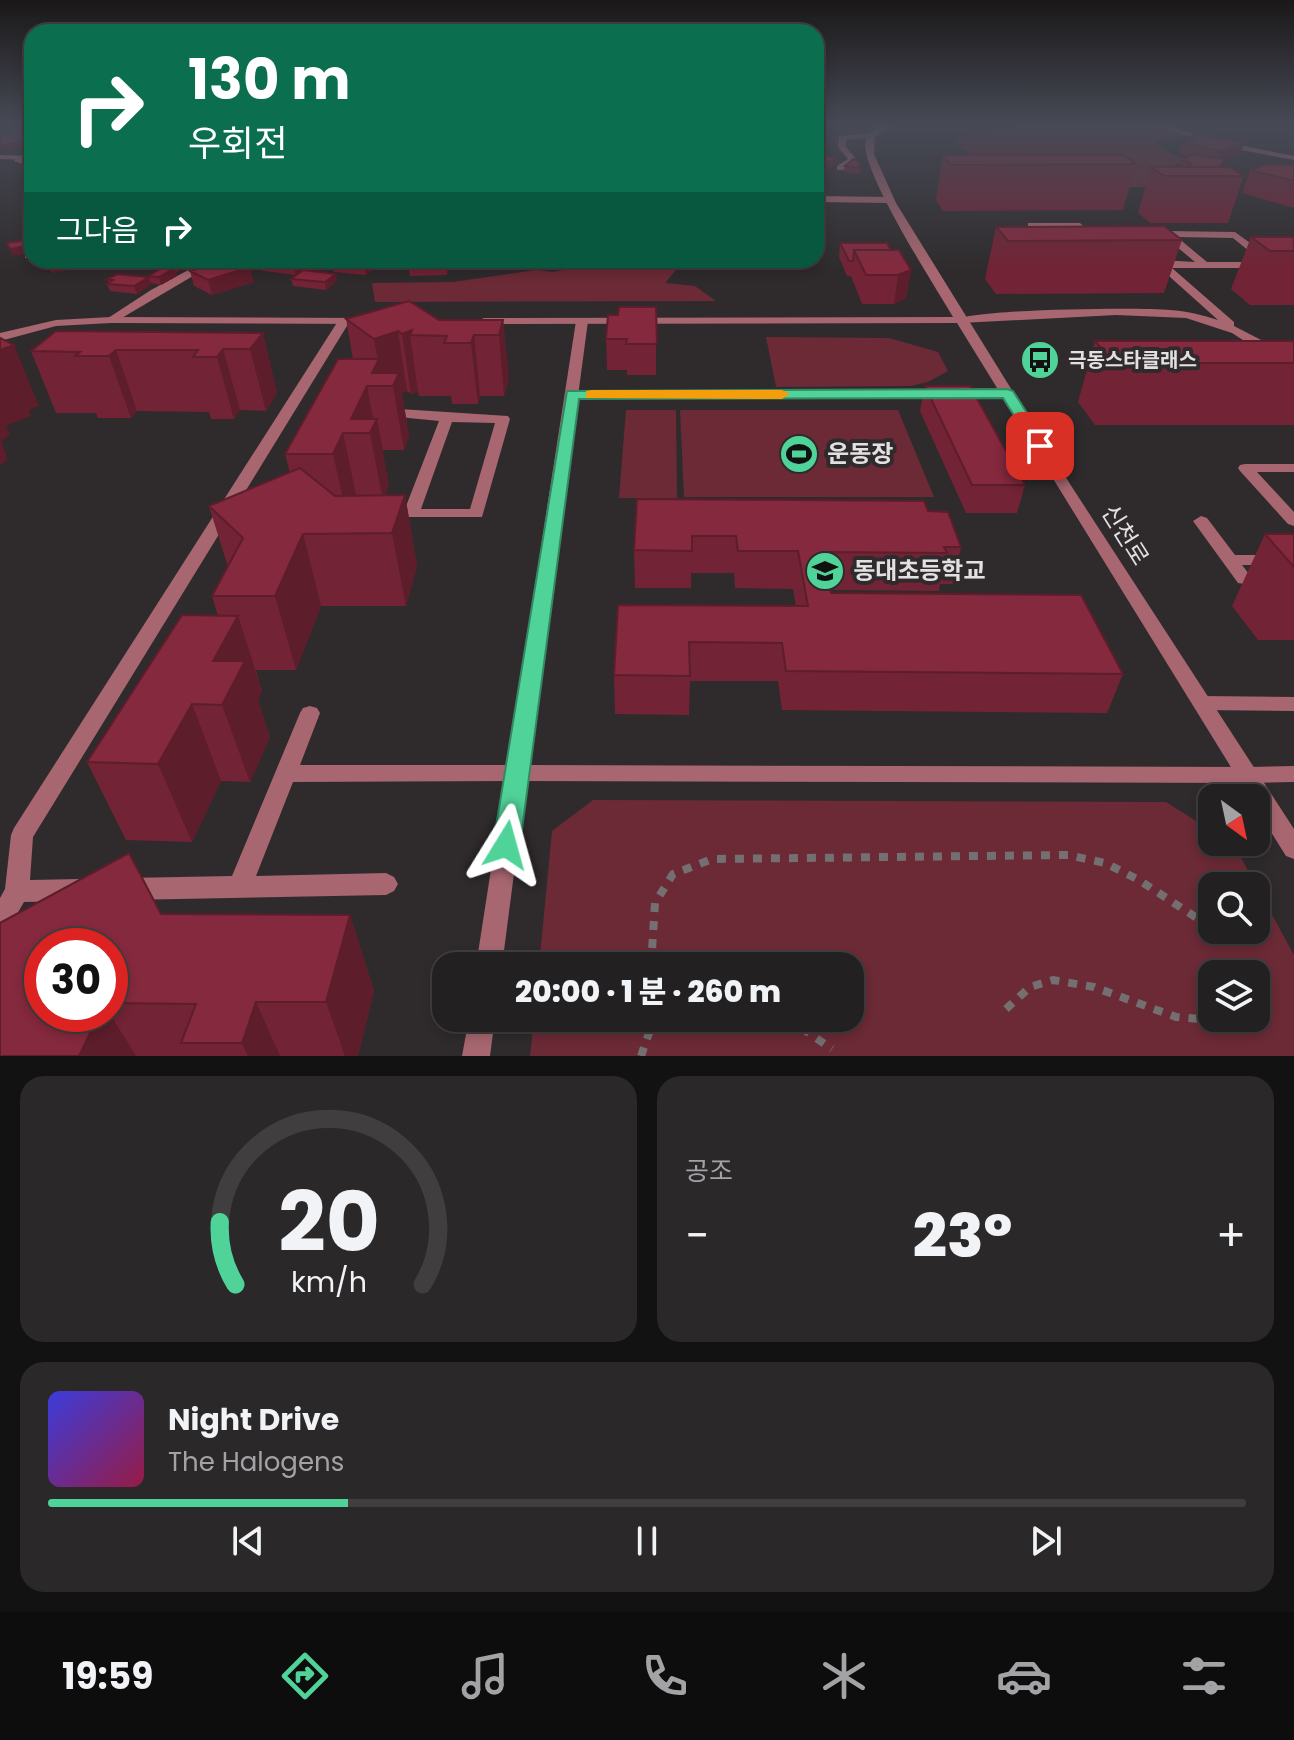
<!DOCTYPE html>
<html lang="ko">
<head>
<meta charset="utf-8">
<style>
	:root { --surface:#232021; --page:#2b282a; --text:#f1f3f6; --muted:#a3a3a5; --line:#403e3f; --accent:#50d398 }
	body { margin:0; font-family:Poppins,"Noto Sans KR",sans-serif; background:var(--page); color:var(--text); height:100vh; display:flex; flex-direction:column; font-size:30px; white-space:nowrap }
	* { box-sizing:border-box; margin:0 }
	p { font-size:26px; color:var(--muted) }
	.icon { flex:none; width:44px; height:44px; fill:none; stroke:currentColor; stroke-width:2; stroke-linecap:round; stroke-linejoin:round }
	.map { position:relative; height:1056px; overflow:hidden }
	.drawer { display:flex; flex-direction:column; gap:20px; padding:20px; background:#131212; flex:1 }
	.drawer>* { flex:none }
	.hud { position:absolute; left:24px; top:24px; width:800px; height:244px; border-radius:24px; box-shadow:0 4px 12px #0003,0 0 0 2px var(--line); background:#0b6e4f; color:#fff; overflow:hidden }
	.needle { width:52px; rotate:147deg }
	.buttons { position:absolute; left:1198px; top:784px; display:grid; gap:16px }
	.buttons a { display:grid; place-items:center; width:72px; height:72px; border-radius:16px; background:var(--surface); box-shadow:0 4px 12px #0003,0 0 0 2px var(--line); font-size:40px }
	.speed { position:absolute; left:24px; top:928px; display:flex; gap:16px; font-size:40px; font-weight:700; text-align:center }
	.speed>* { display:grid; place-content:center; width:104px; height:104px; border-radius:50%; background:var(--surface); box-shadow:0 4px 12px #0003,0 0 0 2px var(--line); line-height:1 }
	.speed .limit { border:12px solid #d22; background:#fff; color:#111 }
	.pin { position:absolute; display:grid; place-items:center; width:68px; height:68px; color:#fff; margin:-34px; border-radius:16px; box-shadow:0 4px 12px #0006 }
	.me { position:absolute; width:88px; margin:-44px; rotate:8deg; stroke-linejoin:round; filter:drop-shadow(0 0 6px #0008) }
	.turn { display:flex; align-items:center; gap:28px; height:168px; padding:0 32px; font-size:36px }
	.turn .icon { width:104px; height:104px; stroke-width:2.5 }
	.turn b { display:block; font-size:56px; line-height:68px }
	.then { display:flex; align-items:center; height:76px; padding:0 32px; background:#0003; gap:16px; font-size:30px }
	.big { font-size:60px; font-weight:800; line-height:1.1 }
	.drawer .widget { flex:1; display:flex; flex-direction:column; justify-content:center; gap:12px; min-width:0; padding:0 28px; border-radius:24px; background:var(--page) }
	.drawer .dial { align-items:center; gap:0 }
	.dial svg { height:208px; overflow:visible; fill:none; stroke:var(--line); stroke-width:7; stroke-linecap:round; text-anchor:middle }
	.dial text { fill:var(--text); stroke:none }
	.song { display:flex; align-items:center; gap:24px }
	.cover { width:96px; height:96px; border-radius:12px; background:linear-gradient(135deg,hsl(240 70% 55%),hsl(340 70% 35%)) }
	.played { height:8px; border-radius:4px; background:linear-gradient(90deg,var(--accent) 25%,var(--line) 25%) }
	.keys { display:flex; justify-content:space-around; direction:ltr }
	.heat { display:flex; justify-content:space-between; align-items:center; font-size:44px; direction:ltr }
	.drawer .tiles { flex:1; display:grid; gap:20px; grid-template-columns:1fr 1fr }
	.widget:last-child { grid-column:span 2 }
	.trip { position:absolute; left:432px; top:952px; width:432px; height:80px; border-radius:24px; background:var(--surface); box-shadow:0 4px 12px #0003,0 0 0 2px var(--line); font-weight:800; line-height:80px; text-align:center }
	.tabs { display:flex; height:128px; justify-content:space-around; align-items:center; background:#0e0d0d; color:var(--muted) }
	.tabs .icon { width:56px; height:56px }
	.tabs .active { color:var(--accent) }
	.tabs b { font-size:36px; color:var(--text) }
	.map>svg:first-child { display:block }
	.green { fill:#6b2a36; fill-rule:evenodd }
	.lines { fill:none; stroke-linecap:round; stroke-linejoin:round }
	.path { stroke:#747071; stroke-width:8; stroke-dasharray:9 9; stroke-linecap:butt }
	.service { fill:#a76670; fill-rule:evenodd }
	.minor { fill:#a76670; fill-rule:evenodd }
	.tertiary { fill:#a76670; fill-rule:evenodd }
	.wall { fill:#722335; fill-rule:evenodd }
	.shaded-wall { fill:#5d1d2b }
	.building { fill:#85293e; stroke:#5d1d2b; stroke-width:2 }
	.route { fill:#50d398; stroke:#348963; stroke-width:2 }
	.slow { fill:#f59e0b }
	.labels { text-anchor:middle; stroke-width:8; stroke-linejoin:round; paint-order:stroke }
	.far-poi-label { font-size:20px; font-weight:bold; fill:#e3e0e1; stroke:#2f2b2c; text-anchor:start }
	.poi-label { font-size:24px; font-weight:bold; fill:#e3e0e1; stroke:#2f2b2c; text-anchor:start }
	.street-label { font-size:24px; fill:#e3e0e1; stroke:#2f2b2c }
</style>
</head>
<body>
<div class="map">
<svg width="1294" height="1056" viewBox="0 0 1294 1056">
	<rect width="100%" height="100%" fill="#2f2b2c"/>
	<!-- green -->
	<path class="green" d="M1066 124C1104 124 1151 117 1185 135L1156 140C1164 155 1184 157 1200 162L1176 164 1150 187H1126L980 158 952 143C963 134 970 138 982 134 1010 125 1037 126 1066 124Z
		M613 260H665L681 264 665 283 695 286 716 301 375 302 372 283 453 282 536 270 553 272Z
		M766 337 889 338 938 352 948 371 928 382 911 386 776 387Z
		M626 410H676L677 498H619Z
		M680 410H898L934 497H684Z
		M593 800 1166 802 1212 831V842H1229L1234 845 1294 955V1056H530L534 1018H850V966H539L552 831ZM1256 886V930H1212V886ZM1256 974V1018H1212V974Z"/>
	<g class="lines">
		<!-- path -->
		<path class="path" d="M1215 930 1233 942
			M651 966 655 903 673 874 712 859 1068 855 1105 863 1139 880 1212 928
			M1006 1009 1030 987 1053 980 1094 987 1176 1017 1235 1022
			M787 1018 832 1049
			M641 1056 649 1033 659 1018"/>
		<!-- service -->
		<path class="service" d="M876 133 873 137 846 140V147L856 159 843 170H837V166L848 159 838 147 839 136Z
			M17 157 32 162V167L14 161Z
			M1028 223H1080L1099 241 1091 243 1075 228H1039L1053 243 1045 245 1028 227Z
			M1167 231 1235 232 1268 256V260H1260L1233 238 1177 237 1207 262H1259L1264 265 1259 268H1172L1234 322V326L1265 342 1294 363V373L1232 333 1186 318 1116 315 961 323 955 320C973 309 1140 307 1170 310 1186 311 1203 315 1218 320L1160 268 1149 265 1160 260 1195 262 1164 236 1162 234Z
			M32 252V258H25V254Z
			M344 318 350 321 33 837 30 880 80 879 89 882 92 890 89 898 80 901 24 902 9 928 0 931V898L5 889 11 835 14 828 338 321Z
			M1007 390 1014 394 1012 397 572 399 565 395 572 391Z
			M384 408 508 416 510 419 482 517H405L403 514 439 421 379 415V409ZM452 422 495 423 470 509H421Z
			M1245 464H1294V472H1257L1294 512V526L1288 524 1240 471 1238 468 1240 465Z
			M1201 516 1207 518 1235 555H1294V565H1242L1253 579 1244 584 1238 583 1193 521Z
			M1202 696 1294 697V711L1202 710 1195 708 1192 703 1195 698Z
			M310 706 317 708 320 713 300 765H517L525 767 528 773 525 779 517 781 293 782 256 876 386 873 394 877 398 884 394 891 386 895 127 900 118 897 115 889 118 881 127 878 232 876 300 713 303 708Z
			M1294 766V782L1247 783 1239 781 1236 775 1239 769 1247 767Z"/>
		<!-- minor -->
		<path class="minor" d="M1148 124H1157L1229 143 1294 156V160L1225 147Z
			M0 155 32 156V160L0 159Z
			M816 196 890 197 894 200 890 203 816 202Z
			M207 260H220L115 322 105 320 151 290Z
			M582 318 588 321 529 765 1247 767 1255 769 1258 775 1255 781 1247 783 526 781 502 966H476L576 321Z
			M469 1018H495L490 1056H462Z"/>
		<!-- tertiary -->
		<path class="tertiary" d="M885 124H893L875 137 874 154 896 203 1070 484 1294 829V859L1286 856 1256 808V798H1250L957 323 484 324 478 321 484 318 953 317C937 289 856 165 866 139 870 131 878 127 885 124Z
			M111 317 364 318 370 321 364 324 111 323 56 326 0 341V333L56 320Z"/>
	</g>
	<!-- wall -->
	<path class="wall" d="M32 135V149L23 147 0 153V137Z
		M1188 137 1244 143 1240 155 1224 161 1222 167 1244 176 1228 223H1150L1138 213 1151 167H1181L1183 161 1188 157 1179 154 1182 143 1186 142Z
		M816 155 837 158 836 164 830 168 829 170 820 178H816Z
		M943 155 1136 164 1123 210 943 211 936 200Z
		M1294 165V208L1242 193 1250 170Z
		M845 166 861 168 860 174 844 172Z
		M996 227 1182 240 1164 293 996 294 985 279Z
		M1251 237H1294V305H1250L1231 289Z
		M840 243 891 250 911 270 906 298 894 304H862L851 276H847L839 257Z
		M44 260 91 264 54 273 46 267Z
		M202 260 176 272 177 276 161 285 151 283V285L137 294 110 291 107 284 109 283 107 279 148 277V276L161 269 159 262Z
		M242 260H285L298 261V260H330L317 268 303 267V269L296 275 263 271 261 264 264 262 253 266Z
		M461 260H499L497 264 462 262Z
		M332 265 375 266 366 275 334 272Z
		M448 265 447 275 410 276 409 269Z
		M190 271 254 282 212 295 194 286Z
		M291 279 337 281 326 290 293 286Z
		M656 307V375H627V370H607L606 339 618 315Z
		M346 319 503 320 509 379 504 396H480L478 404H452L451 396H419L418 392 411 394 407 391 402 393 409 436 404 450H382L389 485 385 495H405L417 566 406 606H321L296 670H256L262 691 258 700 270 737 250 782 221 781 192 842 126 840 87 762 218 616 212 596 228 567 209 506 290 473 285 454 353 359Z
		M263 333 277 393 266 411 240 410 234 419H211L209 412 137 411 131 418H98L96 413H56L31 351Z
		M1095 341H1294V425H1095L1078 402Z
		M925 386 1025 485 1017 513H966L920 411Z
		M637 499 928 511 961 547 953 584H940L939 591 831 590V593L1123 674 1107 713 782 710 778 681H690L689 715 615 714 614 675 618 605 796 606 793 589 735 588 734 573H691V588H635L634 550Z
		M1265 534H1294V640H1258L1232 606Z
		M129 853 161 914 350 915 374 991 358 1056H0V923ZM42 946H110V1014H42Z"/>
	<!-- shaded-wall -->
	<path class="shaded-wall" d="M21 141 23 147 0 153V146Z
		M1244 143 1240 155 1224 161 1221 171 1213 176 1220 151Z
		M837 158 836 164 831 168 832 162Z
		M830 164 829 170 820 178V172Z
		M32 245V253L13 256 10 249Z
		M75 260H90L91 264 54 273 51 266Z
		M185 260H202L178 272 176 264Z
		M252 260H271L253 266Z
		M317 260H330L317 268 315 261Z
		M373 260H374L375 266 366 275 365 267Z
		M536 260H561L536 265Z
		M302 262 303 269 296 275 294 267Z
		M250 267 254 282 212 295 208 280Z
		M175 268 177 276 161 285 159 277Z
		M911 270 906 298 894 304 898 275Z
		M336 274 337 281 326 290 325 282Z
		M149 277 151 285 137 294 134 286Z
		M503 320 509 379 504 396 499 335Z
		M412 330 410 335 418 392 411 394 402 334Z
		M398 331 407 391 402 393 409 436 404 450 393 386 372 373 378 361 374 339Z
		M263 333 277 393 266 411 250 349Z
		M474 335 480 396 478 404 471 343Z
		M14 345 39 406 29 410 31 416 6 426 10 434 1 442 8 459 0 466V350Z
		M223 349 240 410 234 419 217 357Z
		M116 350 137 411 131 418 109 356Z
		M367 386 374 424 377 419 389 485 383 500 370 433 351 419Z
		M343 433 357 500 348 521 333 454Z
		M405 495 417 566 406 606 392 533Z
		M303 534 321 606 296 670 275 596Z
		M238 616 262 691 258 700 270 737 250 782 222 705 213 661Z
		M192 704 221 781 192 842 158 764Z
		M350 915 374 991 358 1056H345L326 1002Z
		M256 1002 280 1056H248L242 1043Z
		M99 1014H110L136 1056H79Z"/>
	<!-- building -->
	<path class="building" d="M18 132 32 135V143L21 141 0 146V137Z
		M1198 134 1244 143 1220 151 1182 143 1196 139 1188 137Z
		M1191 154 1225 159 1219 167H1187L1191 163 1183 161Z
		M816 155 837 158 832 162 816 160Z
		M943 155H1124L1136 164 951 165Z
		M853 159 858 160 861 168 845 166Z
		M816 162 830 164 820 172 816 171Z
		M1267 164 1294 165V181L1250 170Z
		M1151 167H1230L1244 176H1164Z
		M1164 226 1182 240 1008 241 996 227Z
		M1251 237H1294V251H1270Z
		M32 239V245L10 249 7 243Z
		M840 243H887L891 250H854L853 261H849Z
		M854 250H899L911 270 898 275H866Z
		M44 260H75L51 266Z
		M162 260H185L176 264 159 262Z
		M228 260H234L250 267 208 280 190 271Z
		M267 260H285L302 262 294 267 261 264Z
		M338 260H373L365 267 332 265Z
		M411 260H447L446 267 409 269Z
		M164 267 175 268 159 277 148 276Z
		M303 270 336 274 325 282 291 279Z
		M117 274 149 277 134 286 107 284 113 280 107 279Z
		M409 301 439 320H503L499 335H474L471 343H444L447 336 410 335 412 330 402 334 398 331 374 339 346 319Z
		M619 307H656L657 344H626L627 339H606L608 315H618Z
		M56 331 263 333 250 349H223L217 357H193L198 350H116L109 356H75L80 352 31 351Z
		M0 338 14 345 0 350Z
		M1095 341H1294V363H1114Z
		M338 359H379L372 373H399L393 386H367L351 419H377L370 433H343L333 454H285Z
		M925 386H970L1025 485H972Z
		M300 468 335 496 405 495 392 533 303 534 275 596H212L243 538 209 506Z
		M637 499 924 501 928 511 948 512 961 547H944L947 553 822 552 831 593 1081 595 1123 674 786 671 782 643 689 642 690 676 614 675 618 605 808 606 798 551H738L736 536H692V551L634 550Z
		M1265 534H1294V567Z
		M182 615 238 616 213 661H245L222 705 192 704 158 764 87 762Z
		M129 853 161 914 350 915 326 1002H256L242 1043H181L196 1004 110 1003V946H42V1014H99L79 1056H0V923Z"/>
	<!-- sky -->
	<linearGradient id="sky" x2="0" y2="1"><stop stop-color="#1a1818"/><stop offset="0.46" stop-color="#474a56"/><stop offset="1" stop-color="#474a56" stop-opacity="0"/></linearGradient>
	<rect width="1294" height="271" fill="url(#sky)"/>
	<!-- route -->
	<path class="route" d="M1007 389 1013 391 1048 446 1046 449H1035L1003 398 579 399 520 845 516 853 506 857 497 853 493 845 567 391Z"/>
	<!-- slow -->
	<path class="slow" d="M592 390H782L790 394 782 399 586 398V391Z"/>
	<!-- icons -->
	<defs>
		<symbol id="bus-disc" viewBox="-11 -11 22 22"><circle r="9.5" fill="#50d398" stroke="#2f2b2c"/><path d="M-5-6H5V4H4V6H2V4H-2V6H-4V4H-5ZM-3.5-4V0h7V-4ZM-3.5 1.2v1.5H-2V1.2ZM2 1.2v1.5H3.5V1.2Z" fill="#111"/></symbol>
		<symbol id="stadium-disc" viewBox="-11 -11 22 22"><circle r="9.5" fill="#50d398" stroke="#2f2b2c"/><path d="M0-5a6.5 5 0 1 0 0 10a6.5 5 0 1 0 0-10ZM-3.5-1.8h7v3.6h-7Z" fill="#111"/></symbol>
		<symbol id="school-disc" viewBox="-11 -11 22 22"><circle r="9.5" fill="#50d398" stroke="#2f2b2c"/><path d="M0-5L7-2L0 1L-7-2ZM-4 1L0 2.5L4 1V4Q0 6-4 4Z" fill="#111"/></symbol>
	</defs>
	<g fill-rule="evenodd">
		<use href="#bus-disc" x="1018" y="338" width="44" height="44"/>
		<use href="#stadium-disc" x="777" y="432" width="44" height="44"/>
		<use href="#school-disc" x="803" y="549" width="44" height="44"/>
	</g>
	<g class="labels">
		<!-- far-poi labels -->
		<g class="far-poi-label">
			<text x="1068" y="367">극동스타클래스</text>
		</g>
		<!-- poi labels -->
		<g class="poi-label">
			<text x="827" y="462">운동장</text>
			<text x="853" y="579">동대초등학교</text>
		</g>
		<!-- street labels -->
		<g class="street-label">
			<text transform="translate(1125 535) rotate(58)" y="8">신천로</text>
		</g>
	</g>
</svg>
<div class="buttons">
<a><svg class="needle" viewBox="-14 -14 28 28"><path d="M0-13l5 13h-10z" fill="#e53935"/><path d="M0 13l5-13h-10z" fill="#a3a3a5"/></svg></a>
<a><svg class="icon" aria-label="search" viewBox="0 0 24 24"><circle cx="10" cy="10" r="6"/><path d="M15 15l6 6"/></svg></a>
<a><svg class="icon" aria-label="layers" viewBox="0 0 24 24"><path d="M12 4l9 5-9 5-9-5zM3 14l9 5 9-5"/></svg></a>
</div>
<div class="speed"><div class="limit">30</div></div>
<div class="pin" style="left:1040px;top:446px;background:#d93025"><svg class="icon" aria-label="arrive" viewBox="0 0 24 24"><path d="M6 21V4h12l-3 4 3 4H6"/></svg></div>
<svg class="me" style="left:506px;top:845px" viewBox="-20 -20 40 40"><path d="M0-17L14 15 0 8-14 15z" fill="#50d398" stroke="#fff" stroke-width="4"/></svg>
<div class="trip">20:00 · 1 분 · 260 m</div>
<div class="hud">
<div class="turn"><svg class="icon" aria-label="right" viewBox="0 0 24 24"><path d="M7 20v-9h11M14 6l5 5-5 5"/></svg><div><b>130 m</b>우회전</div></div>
<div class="then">그다음<svg class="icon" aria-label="right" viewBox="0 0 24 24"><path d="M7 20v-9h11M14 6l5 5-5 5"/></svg></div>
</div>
</div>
<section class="drawer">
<div class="tiles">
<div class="widget dial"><svg viewBox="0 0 100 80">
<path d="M14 69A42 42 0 1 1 86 69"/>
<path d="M14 69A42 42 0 0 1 8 45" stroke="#50d398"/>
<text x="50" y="56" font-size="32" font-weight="700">20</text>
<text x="50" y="72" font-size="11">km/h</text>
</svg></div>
<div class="widget"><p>공조</p>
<div class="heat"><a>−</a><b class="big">23°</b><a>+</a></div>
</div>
<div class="widget">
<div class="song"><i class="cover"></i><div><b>Night Drive</b><p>The Halogens</p></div></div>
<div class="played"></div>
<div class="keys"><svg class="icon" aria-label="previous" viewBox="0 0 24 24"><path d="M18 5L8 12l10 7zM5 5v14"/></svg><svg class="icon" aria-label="pause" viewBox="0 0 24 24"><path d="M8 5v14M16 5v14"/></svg><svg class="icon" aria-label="next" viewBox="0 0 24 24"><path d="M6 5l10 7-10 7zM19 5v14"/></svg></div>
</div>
</div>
</section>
<nav class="tabs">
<b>19:59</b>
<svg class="icon active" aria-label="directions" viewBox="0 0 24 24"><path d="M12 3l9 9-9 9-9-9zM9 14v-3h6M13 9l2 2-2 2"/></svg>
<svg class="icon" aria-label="music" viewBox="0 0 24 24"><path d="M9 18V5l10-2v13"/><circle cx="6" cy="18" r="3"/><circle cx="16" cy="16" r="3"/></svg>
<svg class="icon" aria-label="phone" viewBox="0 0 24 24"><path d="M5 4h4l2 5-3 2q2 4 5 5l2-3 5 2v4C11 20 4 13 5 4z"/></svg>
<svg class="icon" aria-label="climate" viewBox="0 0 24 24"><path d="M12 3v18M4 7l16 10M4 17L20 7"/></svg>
<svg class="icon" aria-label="car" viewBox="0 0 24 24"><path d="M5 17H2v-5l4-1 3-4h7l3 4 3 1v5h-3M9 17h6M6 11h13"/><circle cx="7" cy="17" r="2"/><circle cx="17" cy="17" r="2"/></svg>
<svg class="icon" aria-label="filters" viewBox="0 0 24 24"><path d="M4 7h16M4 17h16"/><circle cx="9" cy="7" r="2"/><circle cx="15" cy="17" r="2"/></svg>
</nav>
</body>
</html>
